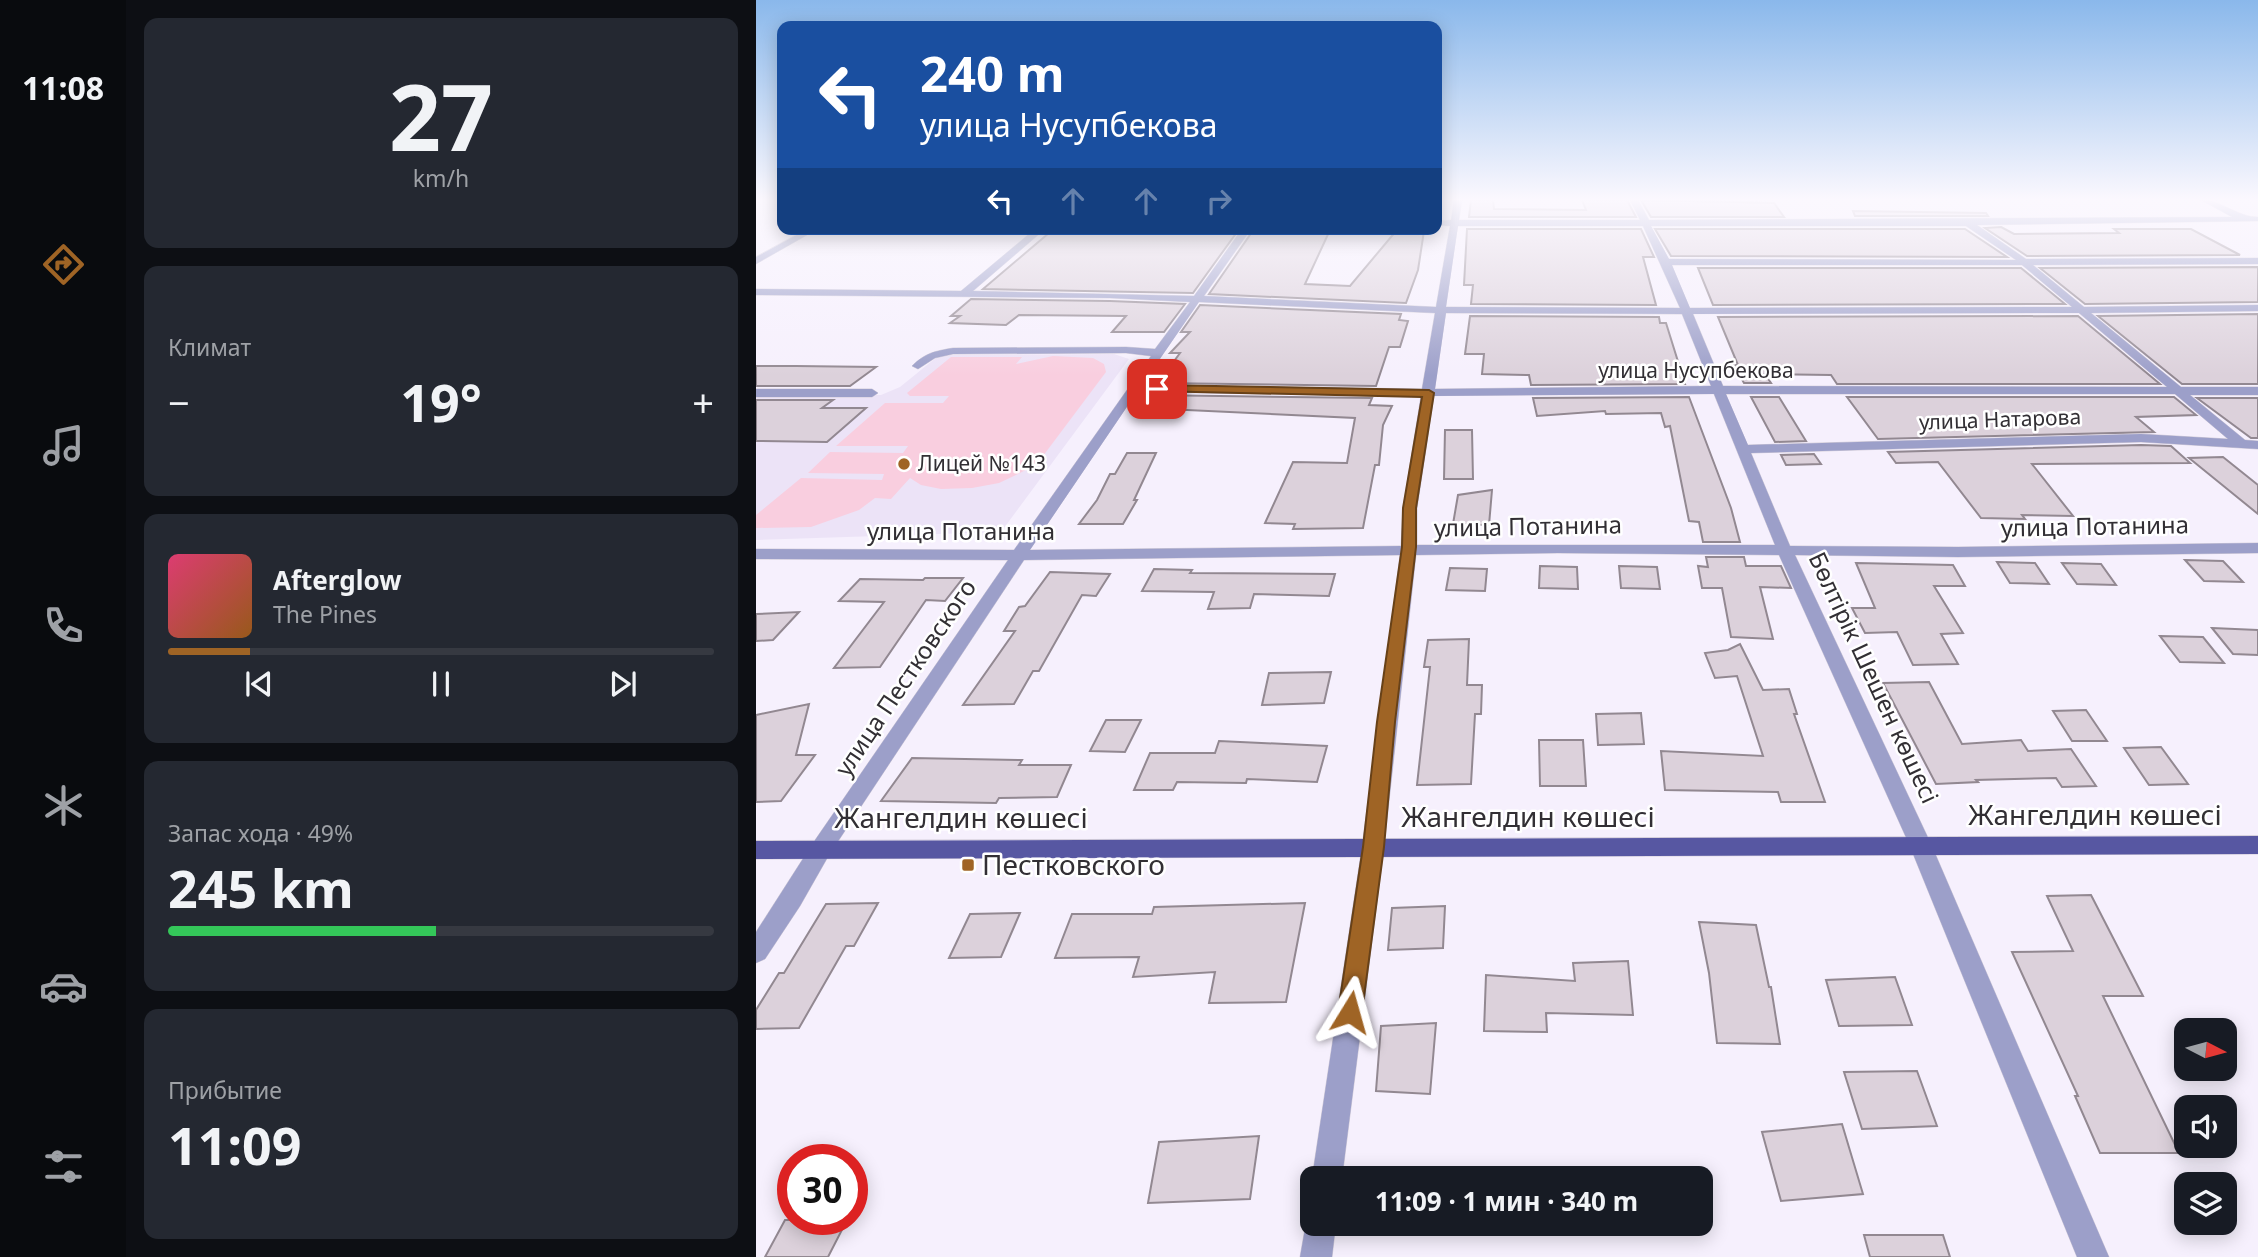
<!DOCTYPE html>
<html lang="ru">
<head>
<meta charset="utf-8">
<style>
	:root { --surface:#171b24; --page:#242831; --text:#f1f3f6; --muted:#9ea1a6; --line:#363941; --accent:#9f6425 }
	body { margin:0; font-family:"Noto Sans",sans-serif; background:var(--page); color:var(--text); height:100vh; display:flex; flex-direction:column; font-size:26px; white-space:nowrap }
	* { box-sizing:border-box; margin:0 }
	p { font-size:23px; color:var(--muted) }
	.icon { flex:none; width:38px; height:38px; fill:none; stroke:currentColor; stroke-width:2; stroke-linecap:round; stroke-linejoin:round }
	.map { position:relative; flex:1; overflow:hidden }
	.panel { display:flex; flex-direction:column; gap:18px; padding:18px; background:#0d0f14; width:630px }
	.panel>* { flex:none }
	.banner { position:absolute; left:21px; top:21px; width:665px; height:214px; border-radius:14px; box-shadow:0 4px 18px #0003; background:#1a4fa0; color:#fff; overflow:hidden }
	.needle { width:46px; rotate:96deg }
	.controls { position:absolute; left:1418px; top:1018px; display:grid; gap:14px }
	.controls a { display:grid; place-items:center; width:63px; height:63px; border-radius:14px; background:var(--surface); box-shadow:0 4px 18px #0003; font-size:35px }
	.speed { position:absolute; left:21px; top:1144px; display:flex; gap:14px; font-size:35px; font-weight:700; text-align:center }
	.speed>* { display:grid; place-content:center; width:91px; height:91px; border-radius:50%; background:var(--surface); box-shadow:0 4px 18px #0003; line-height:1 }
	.speed .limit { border:10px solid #d22; background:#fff; color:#111 }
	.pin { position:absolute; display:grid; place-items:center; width:60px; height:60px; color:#fff; margin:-30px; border-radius:14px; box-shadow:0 4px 10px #0006 }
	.me { position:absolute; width:77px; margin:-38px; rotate:8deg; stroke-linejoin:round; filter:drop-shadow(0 0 5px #0008) }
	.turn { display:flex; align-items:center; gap:24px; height:147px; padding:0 28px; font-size:32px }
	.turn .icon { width:91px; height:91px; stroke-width:2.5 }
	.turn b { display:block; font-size:49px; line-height:60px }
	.lanes { display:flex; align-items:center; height:66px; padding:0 28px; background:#0003; justify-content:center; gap:35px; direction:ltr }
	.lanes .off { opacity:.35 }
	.big { font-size:52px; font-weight:700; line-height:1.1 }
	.panel .tile { flex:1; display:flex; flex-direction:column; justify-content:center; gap:10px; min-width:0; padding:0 24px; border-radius:14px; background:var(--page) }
	.panel .dial { align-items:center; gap:0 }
	.dial b { font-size:91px; line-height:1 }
	.song { display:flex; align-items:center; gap:21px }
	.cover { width:84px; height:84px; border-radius:10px; background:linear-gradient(135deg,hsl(340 70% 55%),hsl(30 70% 35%)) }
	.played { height:7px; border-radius:4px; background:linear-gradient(90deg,var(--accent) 15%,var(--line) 15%) }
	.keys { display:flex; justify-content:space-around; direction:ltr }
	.heat { display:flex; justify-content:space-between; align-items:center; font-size:38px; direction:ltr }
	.charge { height:10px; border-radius:5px; background:linear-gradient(90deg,#34c759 49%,var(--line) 0) }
	.trip { position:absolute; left:544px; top:1166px; width:413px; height:70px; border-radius:14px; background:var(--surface); box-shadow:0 4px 18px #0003; font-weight:700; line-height:70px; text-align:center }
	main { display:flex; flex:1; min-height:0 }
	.dock { display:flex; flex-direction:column; width:126px; justify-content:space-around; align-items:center; background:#090b0e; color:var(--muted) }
	.dock .icon { width:49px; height:49px }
	.dock .selected { color:var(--accent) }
	.dock b { font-size:32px; color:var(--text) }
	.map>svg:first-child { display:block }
	.built { fill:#ece3f7 }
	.green { fill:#f9cedf }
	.building { fill:#dcd1db; stroke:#928891; stroke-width:2 }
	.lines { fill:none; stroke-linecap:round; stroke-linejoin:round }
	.minor-casing { stroke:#d3cdd9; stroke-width:1 }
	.major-casing { stroke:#d3cdd9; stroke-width:1 }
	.minor { fill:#9c9fc9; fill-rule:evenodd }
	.major { fill:#5757a2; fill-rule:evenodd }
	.route { fill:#9f6425; stroke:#674118; stroke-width:2 }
	.poi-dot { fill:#9f6425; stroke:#fff; stroke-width:2.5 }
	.labels { text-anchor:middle; stroke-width:5; stroke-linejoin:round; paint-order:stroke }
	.far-street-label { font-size:21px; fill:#322f34; stroke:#fff }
	.far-poi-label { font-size:21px; fill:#322f34; stroke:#fff; text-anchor:start }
	.street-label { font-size:24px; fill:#322f34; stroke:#fff }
	.near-street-label { font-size:28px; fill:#322f34; stroke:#fff }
	.near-poi-label { font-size:28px; fill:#322f34; stroke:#fff; text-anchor:start }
</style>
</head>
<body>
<main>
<nav class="dock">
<b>11:08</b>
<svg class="icon selected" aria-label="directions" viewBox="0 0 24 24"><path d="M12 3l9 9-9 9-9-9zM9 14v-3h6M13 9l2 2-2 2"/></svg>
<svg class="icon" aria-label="music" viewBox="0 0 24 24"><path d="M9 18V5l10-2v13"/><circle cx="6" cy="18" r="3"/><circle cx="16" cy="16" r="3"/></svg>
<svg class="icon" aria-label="phone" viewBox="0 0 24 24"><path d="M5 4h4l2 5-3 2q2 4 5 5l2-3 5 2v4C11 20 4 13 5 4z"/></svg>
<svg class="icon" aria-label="climate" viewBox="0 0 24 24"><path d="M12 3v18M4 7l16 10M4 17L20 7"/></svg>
<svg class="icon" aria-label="car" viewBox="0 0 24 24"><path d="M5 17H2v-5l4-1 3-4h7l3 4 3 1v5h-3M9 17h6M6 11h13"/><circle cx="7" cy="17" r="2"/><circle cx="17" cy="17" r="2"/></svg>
<svg class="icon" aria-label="filters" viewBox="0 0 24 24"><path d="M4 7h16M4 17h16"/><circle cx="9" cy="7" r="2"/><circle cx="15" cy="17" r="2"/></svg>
</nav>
<section class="panel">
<div class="tile dial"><b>27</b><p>km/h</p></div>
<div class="tile"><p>Климат</p>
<div class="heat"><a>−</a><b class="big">19°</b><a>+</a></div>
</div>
<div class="tile">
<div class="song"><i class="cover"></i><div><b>Afterglow</b><p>The Pines</p></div></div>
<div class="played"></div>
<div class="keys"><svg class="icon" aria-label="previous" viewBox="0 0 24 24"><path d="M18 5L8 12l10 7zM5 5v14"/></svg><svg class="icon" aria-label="pause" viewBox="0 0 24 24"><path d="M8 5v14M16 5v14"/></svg><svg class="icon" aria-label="next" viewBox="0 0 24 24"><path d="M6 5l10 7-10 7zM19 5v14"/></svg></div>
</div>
<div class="tile"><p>Запас хода · 49%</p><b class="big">245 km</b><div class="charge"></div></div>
<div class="tile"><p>Прибытие</p><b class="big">11:09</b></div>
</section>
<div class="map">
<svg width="1502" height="1257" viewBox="0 0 1502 1257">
	<rect width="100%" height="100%" fill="#f6f0fd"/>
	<!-- built -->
	<path class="built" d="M358 354 373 359 245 532 0 540V395H125L144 387 181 357 194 355Z"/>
	<!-- green -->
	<path class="green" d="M297 356 337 358 348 364 350 372 281 464 262 474 243 483 216 488 185 489 165 485 154 478 135 499 119 498 103 510 55 527 0 528V515L45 478 126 480 128 474 52 473 74 452 147 453 152 446H80L129 403H187L193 396H154L151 393 195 357H266L260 364Z"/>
	<!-- building -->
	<path class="building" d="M715 200H737L738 209 830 210 826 200H871L880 217H713Z
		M885 200 1018 203 1028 217H895Z
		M1097 211 1230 213 1232 216H1099Z
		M1245 227 1258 234 1363 233 1358 229H1435L1484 255 1271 256 1229 228Z
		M468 229 466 232H481L437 293 227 289 293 233Z
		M711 229H885L898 257H887L900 305 715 304 717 285H708Z
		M899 229H1209L1251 257 915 256Z
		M574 230 549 284 594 286 640 231H668L662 270 650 303 453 294 496 232Z
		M1502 267V302L1329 304 1284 268Z
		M942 268H1265L1309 304 957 305Z
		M215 299 354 301 429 304 408 332H356L370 316 263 315 250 325 194 323 204 316H195Z
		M444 305 645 314 643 320 652 321 644 347H633L620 386 402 383 424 353H414L434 332H425Z
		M1502 314V384H1426L1342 316Z
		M714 316 903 317 904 323H910L929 384 775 385 773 375 726 374 728 354H709Z
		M1322 316 1404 384H1081L1075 375 1009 374 1015 383H988L978 365H982L962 317Z
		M0 366H40L120 367 94 386H0Z
		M393 395 616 398 613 405 636 406 627 425 623 465H619L607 528 537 529 539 524 509 523 537 462 591 463 599 418 410 409 408 412 380 411Z
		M933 397 975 508 984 542H947L943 522 933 521 914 426 909 427 905 413 850 414 849 411 781 416 777 398Z
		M995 397H1023L1050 441 1019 442Z
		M1091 397H1418L1440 415 1380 417 1398 432 1122 439Z
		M1441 398H1502V438H1495Z
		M0 400H77L66 408H110L71 442 0 441Z
		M689 430H716L717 479H688Z
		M1385 445 1415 446 1434 463 1276 464 1317 516 1266 515 1269 519 1225 518 1182 462 1140 463 1132 452Z
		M371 453H400L378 500H381L367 524H323L341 500 354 474H359Z
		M1058 454 1065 464 1030 465 1025 455Z
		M1467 457 1502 485V514L1433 458Z
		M736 490 733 525 697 524 702 495Z
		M950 557H988L990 566H1025L1035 588 1004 587 1017 639 975 637 966 588H946L942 566 952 567Z
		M1429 560 1467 561 1487 582 1448 581Z
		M1241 562 1279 563 1293 584 1254 583Z
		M1100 563 1197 565 1209 586H1178L1207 633 1185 634 1202 664 1157 665 1141 632 1109 633 1096 608H1119Z
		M1306 563 1345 564 1360 585 1321 584Z
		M784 566 821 567 822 589 783 588Z
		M863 566 901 567 904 589 865 588Z
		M694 568 731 569 729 591 690 590Z
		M398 569 436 570 434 573 579 574 573 596 498 594 494 608 452 609 458 592 386 591Z
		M294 572 354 574 340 596 326 595 283 671H277L258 704 207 705 259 631H248L263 607 269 606Z
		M169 578H207L189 601 170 600 124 667 78 668 128 602 83 601 104 579 167 580Z
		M43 612 17 640 0 641V614Z
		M1456 628 1502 630V655L1477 654Z
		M1404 636 1447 637 1468 663 1424 662Z
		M713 639 711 685H726L725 714H719L715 784 661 785 674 667H668L672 640Z
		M984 644 1007 690 1033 689 1041 714H1038L1069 802H1025L1022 792 909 790 905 751 1007 756 981 676 959 678 949 653 972 650Z
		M575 672 568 703 506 705 513 673Z
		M1173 682 1206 744 1265 740 1272 751 1315 749 1340 786 1306 787 1300 778 1220 780 1222 782 1180 784 1127 683Z
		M53 704 40 755H59L25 801 0 802V715Z
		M1330 710 1351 741H1316L1297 711Z
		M885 713 888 744 842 745 840 714Z
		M350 720H385L369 752 334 751Z
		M783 740H827L830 786H784Z
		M463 741 571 746 561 782 491 779 490 783 421 782 417 790H378L394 753H459Z
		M1405 747 1432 784 1393 785 1368 748Z
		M156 758 266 760 263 765H315L301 797 243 798 240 803 125 801Z
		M1335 895 1387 996H1347L1423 1153H1344L1319 1096H1322L1256 952 1317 951 1291 896Z
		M122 903 98 946H90L43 1028 0 1029V1010L23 973H28L70 904Z
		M549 903 530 1002 453 1003 459 972 377 977 383 957 299 958 316 914H396L398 907Z
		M689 906 687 948 632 950 636 908Z
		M264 913 245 957 193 958 214 914Z
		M943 922 1000 925 1013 987H1015L1024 1044 961 1043 953 973Z
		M872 961 877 1015 790 1013 791 1032 728 1031 730 975 819 981 817 963Z
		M1139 977 1156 1025 1083 1026 1070 980Z
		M680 1023 674 1094 620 1091 625 1026Z
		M1161 1071 1181 1126 1106 1129 1088 1072Z
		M1086 1124 1107 1194 1025 1201 1006 1132Z
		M503 1136 494 1199 392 1203 403 1142Z
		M29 1220H91L72 1257H9Z
		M1108 1235H1187L1194 1257H1114Z"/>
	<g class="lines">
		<defs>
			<path id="minor" d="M698 200H706L703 220H884L874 200H882L893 220 1476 217 1445 200C1466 200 1481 217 1502 217V221L1221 225 1270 259 1502 258V264L1277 265 1328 307 1502 305V311L1335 313 1425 387H1502V395H1434L1489 440 1502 441V449L1385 442 995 453 1034 546 1202 547 1502 543V553L1202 557 1039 555 1175 844 1353 1257H1321L1153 844 1023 555 802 553 660 555 628 847 586 1178H556L606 847 644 555 268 560 73 855 44 906 9 959 0 963V932L57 843 252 560 0 559V549L258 550 395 356 370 353 197 354 179 358 162 369 156 366C169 353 179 351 197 348L370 347 399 349 434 302 354 298 0 295V289L205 291 279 229H289L217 291 438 296 486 229H495L448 296 680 307 694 226 681 225V221L695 220ZM702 226H887L924 308 690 307ZM895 226H1210L1260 260 913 259ZM916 265H1266L1316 307 934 308ZM443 302 679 313 666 389 386 385ZM690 313 926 314 955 386 679 389ZM1323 313 1411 387 967 386 937 314ZM381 392 665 396 647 508 645 546 274 550ZM958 394 1019 545H661V508L678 396ZM970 394H1419L1472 439 1385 434 992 445Z
				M44 233 51 235 0 264V257Z
				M0 389H116L122 393 116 397H0Z
				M556 1211V1223H580L576 1257H544L550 1223Z"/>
			<path id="major" d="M1502 836V854L0 859V841Z"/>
		</defs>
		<!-- minor casing -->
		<use href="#minor" class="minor-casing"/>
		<!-- major casing -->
		<use href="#major" class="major-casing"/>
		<!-- minor -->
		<use href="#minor" class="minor"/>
		<!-- major -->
		<use href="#major" class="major"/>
	</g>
	<!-- sky -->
	<linearGradient id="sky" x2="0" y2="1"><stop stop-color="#8ab8eb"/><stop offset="0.53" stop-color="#fbf8fe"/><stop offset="1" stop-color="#fbf8fe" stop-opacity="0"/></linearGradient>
	<rect width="1502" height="376" fill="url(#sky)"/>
	<!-- route -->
	<path class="route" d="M401 385 673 390 678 393 660 508V547L639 722 628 847 606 1012 603 1020 594 1023 586 1020 582 1012 607 847 621 722 646 547 647 508 666 397 397 391V386Z"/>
	<!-- markers -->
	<g class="poi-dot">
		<circle cx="148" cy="464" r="7"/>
		<rect x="205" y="858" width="14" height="14" rx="3.5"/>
	</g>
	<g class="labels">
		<!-- far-street labels -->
		<g class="far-street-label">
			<text x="940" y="378">улица Нусупбекова</text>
			<text transform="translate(1244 420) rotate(-2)" y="7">улица Натарова</text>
		</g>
		<!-- far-poi labels -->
		<g class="far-poi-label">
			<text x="162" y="471">Лицей №143</text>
		</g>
		<!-- street labels -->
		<g class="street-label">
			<text transform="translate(772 527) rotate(-1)" y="8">улица Потанина</text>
			<text transform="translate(1339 527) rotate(-1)" y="8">улица Потанина</text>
			<text x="205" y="540">улица Потанина</text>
			<text transform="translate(150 678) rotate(-56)" y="8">улица Пестковского</text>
			<text transform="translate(1117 678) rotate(65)" y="8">Бөлтірік Шешен көшесі</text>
		</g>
		<!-- near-street labels -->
		<g class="near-street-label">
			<text x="1339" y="825">Жангелдин көшесі</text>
			<text x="772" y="827">Жангелдин көшесі</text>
			<text x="205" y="828">Жангелдин көшесі</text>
		</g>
		<!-- near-poi labels -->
		<g class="near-poi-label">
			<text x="226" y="875">Пестковского</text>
		</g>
	</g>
</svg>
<div class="controls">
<a><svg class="needle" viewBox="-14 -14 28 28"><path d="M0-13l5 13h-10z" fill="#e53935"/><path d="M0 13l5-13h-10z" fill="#9ea1a6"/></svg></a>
<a><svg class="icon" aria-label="sound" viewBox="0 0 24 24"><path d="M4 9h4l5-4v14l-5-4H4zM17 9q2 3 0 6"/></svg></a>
<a><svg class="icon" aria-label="layers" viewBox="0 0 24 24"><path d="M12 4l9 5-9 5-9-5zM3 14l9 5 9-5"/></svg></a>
</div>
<div class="speed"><div class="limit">30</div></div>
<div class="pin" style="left:401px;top:389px;background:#d93025"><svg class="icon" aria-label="arrive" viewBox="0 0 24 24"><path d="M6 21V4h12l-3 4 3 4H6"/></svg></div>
<svg class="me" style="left:594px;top:1012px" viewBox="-20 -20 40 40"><path d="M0-17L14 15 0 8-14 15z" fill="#9f6425" stroke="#fff" stroke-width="4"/></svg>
<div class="trip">11:09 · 1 мин · 340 m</div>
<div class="banner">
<div class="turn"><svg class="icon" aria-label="left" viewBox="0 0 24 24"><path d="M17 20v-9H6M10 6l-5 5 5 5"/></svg><div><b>240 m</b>улица Нусупбекова</div></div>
<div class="lanes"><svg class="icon" aria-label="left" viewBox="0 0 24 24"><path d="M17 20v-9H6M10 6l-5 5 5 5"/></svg><svg class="icon off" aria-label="ahead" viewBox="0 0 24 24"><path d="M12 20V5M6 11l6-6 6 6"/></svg><svg class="icon off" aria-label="ahead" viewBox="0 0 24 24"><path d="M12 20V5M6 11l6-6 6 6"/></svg><svg class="icon off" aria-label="right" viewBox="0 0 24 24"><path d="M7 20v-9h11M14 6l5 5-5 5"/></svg></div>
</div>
</div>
</main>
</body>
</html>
